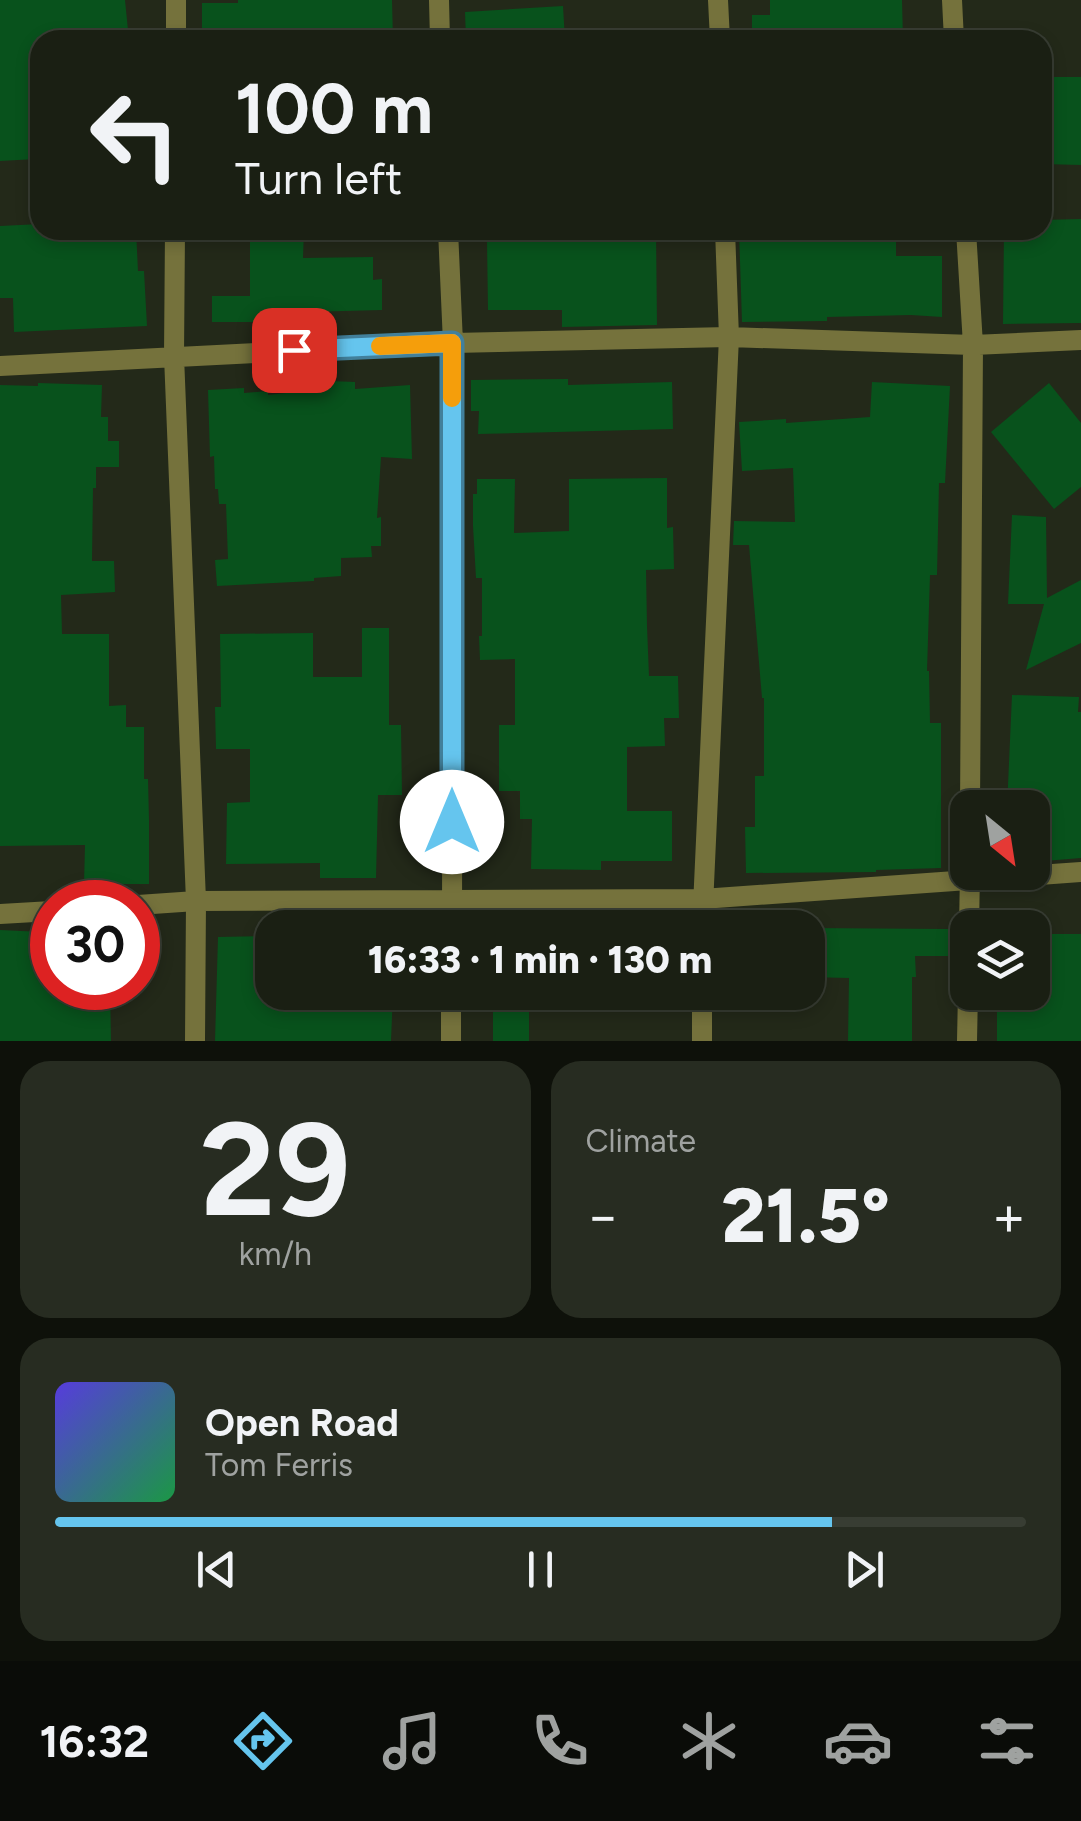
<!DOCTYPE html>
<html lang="en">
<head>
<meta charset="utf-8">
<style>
	:root { --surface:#1a1f13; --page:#272c21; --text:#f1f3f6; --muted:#9fa2a0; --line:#383d33; --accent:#65c5ee }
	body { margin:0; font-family:Figtree,sans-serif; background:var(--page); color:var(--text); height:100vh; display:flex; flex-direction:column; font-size:38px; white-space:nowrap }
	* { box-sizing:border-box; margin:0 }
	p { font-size:32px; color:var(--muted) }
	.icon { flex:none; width:55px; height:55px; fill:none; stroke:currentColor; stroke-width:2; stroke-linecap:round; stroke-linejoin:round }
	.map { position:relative; height:1041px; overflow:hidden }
	.details { display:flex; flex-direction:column; gap:20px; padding:20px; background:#0e110a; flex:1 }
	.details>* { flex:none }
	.top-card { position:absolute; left:30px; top:30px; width:1022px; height:210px; border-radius:30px; box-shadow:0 5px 15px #0003,0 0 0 2px var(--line); background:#1a1f13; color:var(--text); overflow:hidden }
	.needle { width:65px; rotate:150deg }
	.tools { position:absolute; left:950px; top:790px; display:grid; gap:20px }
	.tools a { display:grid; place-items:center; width:100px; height:100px; border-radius:20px; background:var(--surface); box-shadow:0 5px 15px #0003,0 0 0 2px var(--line); font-size:50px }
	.speed { position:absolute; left:30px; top:880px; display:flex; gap:20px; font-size:50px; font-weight:700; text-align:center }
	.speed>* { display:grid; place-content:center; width:130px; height:130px; border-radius:50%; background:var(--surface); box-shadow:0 5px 15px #0003,0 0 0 2px var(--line); line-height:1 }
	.speed .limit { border:15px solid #d22; background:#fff; color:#111 }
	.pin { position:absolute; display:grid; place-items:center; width:85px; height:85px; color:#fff; margin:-42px; border-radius:20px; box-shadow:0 5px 15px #0006 }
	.me { position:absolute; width:110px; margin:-55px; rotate:0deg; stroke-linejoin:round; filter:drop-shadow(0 0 8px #0008) }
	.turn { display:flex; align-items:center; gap:35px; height:210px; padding:0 40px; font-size:45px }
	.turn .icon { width:130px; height:130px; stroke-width:2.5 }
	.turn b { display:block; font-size:70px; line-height:85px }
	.big { font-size:75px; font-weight:800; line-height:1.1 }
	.details .widget { flex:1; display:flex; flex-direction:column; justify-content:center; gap:15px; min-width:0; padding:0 35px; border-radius:30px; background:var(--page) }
	.details .dial { align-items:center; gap:0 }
	.dial b { font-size:130px; line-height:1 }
	.song { display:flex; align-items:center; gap:30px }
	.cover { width:120px; height:120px; border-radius:15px; background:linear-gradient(135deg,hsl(250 70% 55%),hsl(140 70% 35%)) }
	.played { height:10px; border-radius:5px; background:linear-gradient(90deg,var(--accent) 80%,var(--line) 80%) }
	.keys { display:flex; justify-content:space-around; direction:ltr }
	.heat { display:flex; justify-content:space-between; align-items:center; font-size:55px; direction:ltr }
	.details .tiles { flex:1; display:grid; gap:20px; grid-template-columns:1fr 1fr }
	.widget:last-child { grid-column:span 2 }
	.trip { position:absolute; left:255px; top:910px; width:570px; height:100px; border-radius:30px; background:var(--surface); box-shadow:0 5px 15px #0003,0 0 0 2px var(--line); font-weight:800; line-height:100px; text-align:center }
	.dock { display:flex; height:160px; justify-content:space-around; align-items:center; background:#0a0c08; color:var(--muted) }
	.dock .icon { width:70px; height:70px }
	.dock .active { color:var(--accent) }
	.dock b { font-size:45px; color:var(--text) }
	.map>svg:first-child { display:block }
	.building { fill:#08521c }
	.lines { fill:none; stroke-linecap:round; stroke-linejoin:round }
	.minor { stroke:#75723c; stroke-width:20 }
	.route-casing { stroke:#42809b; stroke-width:25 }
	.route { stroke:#65c5ee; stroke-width:18 }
	.slow { stroke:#f59e0b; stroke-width:18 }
</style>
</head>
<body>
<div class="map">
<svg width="1081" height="1041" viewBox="0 0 1081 1041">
	<rect width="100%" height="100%" fill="#232919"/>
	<!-- building -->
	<path class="building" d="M0 0H125L129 40H40V83L31 84 36 159 0 161Z
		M238 0H392L393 40H202V3H238Z
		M770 0H902L903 40H752V15H770Z
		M563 6 565 40H466L465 12Z
		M1054 77H1081V165L1042 164V116H1054Z
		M1081 219V323L1003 324 1004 230H1042V220Z
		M40 224V230H136L138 271H144L147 326 14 332 13 298H0V226Z
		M250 230H304L303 258 373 257V280L382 279V310L306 312V322H212V296H250Z
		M739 230H896V256H942V317L911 315 827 317V321L742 322Z
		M656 231 657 325 562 327V310H488L487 241 561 240V232Z
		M568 379V385L672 382 673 429 478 434 479 411H471V380Z
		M330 381 355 382V389L410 385 412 459 381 457 377 518 381 517V546H371L372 557 341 558V576L314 578V581L217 586 215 560 228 559 226 504H219L218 489H215L214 456 210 457 208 390 244 388V393L268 391V395L330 388Z
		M872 382 950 386 945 483H939L937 575H930L927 671H929L930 723H941V868L876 870V872L746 873 745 827H755V776H764V698H762L749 545H733L734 521 795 522 793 468 742 471 739 422 786 419V423L870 417Z
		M38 383 102 385 101 417H108V441H119V467H96V488H93L92 561H114L115 592 61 595 62 634H109V706L126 705V727H144V779H148L149 820V884H84L85 845 0 846V385L38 386Z
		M1049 383 1081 423V487L1054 509 991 432Z
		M667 478V528L673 527 674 569 646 570 647 626 649 676H678L679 718H664L665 746 627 747V811H672V861H601V870L531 869 532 819H520V791H499V725H515V659L480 660 479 636H482V578H476L473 526V494H477V479H515L514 533 569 531V479Z
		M1012 515 1046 517 1047 598 1081 580V643L1026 670 1044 604H1008Z
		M362 628H389V725H401L402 795H378L376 878H320V863L226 864 227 803 250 802V749H216L215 707H221L220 634 313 633V677H362Z
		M1012 695 1079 697 1078 712H1081V858L1032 862V808H1007Z
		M808 928 948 929V956H915L916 977H912V1041H848L849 978 808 977Z
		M0 930 43 932 42 962H50V988H110L111 1041H0Z
		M1032 934H1081V1041H997V992H1032Z
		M272 936V992H393L391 1041H215L218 937Z
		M493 992H529V1041H493Z"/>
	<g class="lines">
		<!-- minor -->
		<path class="minor" d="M439 0 440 40
			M718 0 720 40
			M952 0 954 40
			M176 40V0
			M175 230 174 356 196 901 195 1041
			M448 230 453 343 452 928
			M966 230 973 345 970 808
			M0 366 453 343 729 337 973 345 1081 340
			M138 905 196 901 702 899 1081 872
			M0 914 52 911
			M702 928 729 337 725 230
			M969 928 970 872
			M702 992V1041
			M451 1041V992
			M967 1041 968 992"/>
	</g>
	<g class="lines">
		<defs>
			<path id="route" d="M294 350 452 343V822"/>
		</defs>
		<!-- route casing -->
		<use href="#route" class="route-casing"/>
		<!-- route -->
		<use href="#route" class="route"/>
		<!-- slow -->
		<path class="slow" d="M380 346 452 343V398"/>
	</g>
</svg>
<div class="tools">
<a><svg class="needle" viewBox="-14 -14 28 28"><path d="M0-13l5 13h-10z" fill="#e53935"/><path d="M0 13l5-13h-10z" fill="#9fa2a0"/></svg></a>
<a><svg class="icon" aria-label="layers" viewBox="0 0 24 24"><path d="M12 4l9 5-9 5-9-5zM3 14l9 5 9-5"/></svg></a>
</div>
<div class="speed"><div class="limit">30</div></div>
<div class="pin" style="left:294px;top:350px;background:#d93025"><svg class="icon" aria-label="arrive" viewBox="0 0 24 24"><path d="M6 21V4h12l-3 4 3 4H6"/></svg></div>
<svg class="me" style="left:452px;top:822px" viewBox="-20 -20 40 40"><circle r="19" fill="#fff"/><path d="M0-13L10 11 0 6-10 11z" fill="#65c5ee"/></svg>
<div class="trip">16:33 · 1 min · 130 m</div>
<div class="top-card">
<div class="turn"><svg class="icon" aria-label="left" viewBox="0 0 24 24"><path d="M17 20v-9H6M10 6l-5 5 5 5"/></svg><div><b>100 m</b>Turn left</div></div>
</div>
</div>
<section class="details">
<div class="tiles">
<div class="widget dial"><b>29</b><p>km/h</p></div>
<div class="widget"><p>Climate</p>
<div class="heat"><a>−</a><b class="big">21.5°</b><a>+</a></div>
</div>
<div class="widget">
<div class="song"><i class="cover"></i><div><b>Open Road</b><p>Tom Ferris</p></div></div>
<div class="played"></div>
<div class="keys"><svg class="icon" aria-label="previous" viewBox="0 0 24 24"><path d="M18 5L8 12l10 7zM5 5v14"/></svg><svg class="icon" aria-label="pause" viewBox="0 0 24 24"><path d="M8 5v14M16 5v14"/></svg><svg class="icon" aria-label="next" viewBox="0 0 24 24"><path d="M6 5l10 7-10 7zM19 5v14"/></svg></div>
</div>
</div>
</section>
<nav class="dock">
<b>16:32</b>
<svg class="icon active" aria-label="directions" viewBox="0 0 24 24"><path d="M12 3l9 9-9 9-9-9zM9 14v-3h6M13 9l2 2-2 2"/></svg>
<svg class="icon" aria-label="music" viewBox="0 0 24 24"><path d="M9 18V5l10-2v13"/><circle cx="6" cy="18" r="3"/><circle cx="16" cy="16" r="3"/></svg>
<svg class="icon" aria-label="phone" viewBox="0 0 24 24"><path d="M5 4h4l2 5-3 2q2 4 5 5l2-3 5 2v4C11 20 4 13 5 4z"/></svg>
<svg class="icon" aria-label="climate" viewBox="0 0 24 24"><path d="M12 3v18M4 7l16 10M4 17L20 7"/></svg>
<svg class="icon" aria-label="car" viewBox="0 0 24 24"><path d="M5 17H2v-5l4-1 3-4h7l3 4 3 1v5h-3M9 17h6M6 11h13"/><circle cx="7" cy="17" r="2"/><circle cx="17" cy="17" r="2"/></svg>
<svg class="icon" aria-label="filters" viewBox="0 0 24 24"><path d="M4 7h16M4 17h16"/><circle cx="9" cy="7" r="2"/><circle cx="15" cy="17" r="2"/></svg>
</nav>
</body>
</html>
